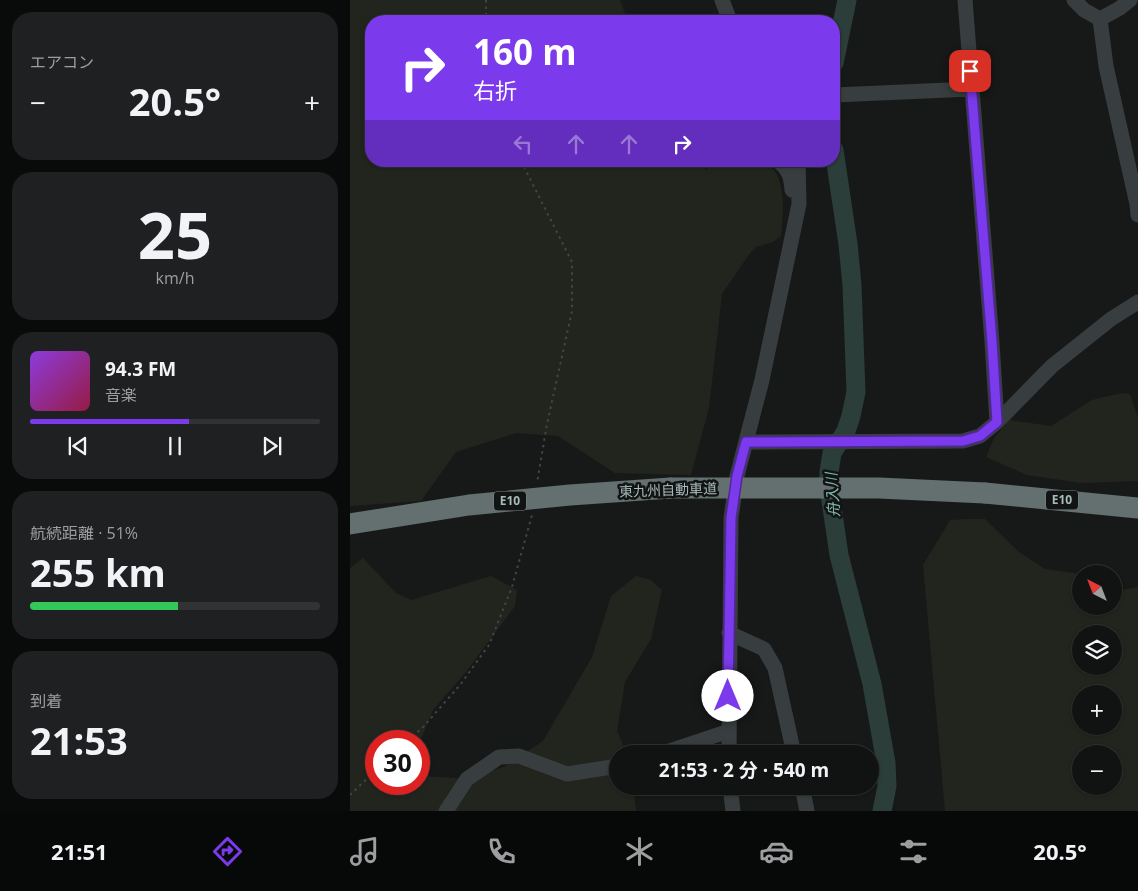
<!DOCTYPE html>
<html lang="ja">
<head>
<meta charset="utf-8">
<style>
	:root { --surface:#111313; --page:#1e2021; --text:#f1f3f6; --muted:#9c9ea0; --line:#303233; --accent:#7c3aed }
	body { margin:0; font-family:"Open Sans","Noto Sans JP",sans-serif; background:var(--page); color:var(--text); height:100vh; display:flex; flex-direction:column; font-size:19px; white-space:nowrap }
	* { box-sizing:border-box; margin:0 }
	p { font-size:16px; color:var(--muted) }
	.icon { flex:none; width:28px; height:28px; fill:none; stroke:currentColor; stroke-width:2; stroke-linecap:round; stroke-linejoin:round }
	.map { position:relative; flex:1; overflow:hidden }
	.details { display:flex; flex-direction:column; gap:12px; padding:12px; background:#090a0a; width:350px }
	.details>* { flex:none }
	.hud { position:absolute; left:15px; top:15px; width:475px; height:152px; border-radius:20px; box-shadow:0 1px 4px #0004,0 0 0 1px var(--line); background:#7c3aed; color:#fff; overflow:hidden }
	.needle { width:32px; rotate:318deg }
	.fabs { position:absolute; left:722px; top:565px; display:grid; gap:10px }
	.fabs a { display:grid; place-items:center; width:50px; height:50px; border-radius:50%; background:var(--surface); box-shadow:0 1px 4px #0004,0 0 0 1px var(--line); font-size:25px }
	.speed { position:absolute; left:15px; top:730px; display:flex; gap:10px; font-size:25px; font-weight:700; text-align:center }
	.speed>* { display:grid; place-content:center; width:65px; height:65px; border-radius:50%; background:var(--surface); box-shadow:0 1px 4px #0004,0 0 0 1px var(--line); line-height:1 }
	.speed .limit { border:8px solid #d22; background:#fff; color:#111 }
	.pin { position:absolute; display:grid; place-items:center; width:42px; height:42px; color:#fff; margin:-21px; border-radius:10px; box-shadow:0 2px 8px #0006 }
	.me { position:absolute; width:55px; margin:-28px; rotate:0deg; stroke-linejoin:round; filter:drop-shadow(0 0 4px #0008) }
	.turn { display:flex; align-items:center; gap:18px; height:105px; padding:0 25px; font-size:22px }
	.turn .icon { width:65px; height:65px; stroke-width:2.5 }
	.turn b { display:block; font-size:35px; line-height:42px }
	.lanes { display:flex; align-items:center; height:48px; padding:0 25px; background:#0003; justify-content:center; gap:25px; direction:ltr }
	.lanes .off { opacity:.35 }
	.big { font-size:38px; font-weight:700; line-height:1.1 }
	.details .tile { flex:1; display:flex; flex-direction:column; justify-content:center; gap:8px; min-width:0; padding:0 18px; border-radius:20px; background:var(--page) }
	.details .dial { align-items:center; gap:0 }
	.dial b { font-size:65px; line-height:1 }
	.song { display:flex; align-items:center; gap:15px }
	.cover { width:60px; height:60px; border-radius:8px; background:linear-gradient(135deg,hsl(270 70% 55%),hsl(340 70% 35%)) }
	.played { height:5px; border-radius:2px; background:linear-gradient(90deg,var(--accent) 55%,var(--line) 55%) }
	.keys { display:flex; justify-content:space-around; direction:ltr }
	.heat { display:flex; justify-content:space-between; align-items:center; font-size:28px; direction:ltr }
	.charge { height:8px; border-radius:4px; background:linear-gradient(90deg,#34c759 51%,var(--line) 0) }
	.trip { position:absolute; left:259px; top:745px; width:270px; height:50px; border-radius:25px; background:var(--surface); box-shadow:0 1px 4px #0004,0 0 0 1px var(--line); font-weight:700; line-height:50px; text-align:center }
	.tabs { display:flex; height:80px; justify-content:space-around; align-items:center; background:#070808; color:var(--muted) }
	.tabs .icon { width:35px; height:35px }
	.tabs .current { color:var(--accent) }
	.tabs b { font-size:22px; color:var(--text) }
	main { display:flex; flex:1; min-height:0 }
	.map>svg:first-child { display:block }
	.green { fill:#21251d; fill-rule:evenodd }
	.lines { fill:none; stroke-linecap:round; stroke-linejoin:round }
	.river { stroke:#2c3e39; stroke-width:19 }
	.path { stroke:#3e4646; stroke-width:2; stroke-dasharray:2.5 4; stroke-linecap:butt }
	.minor { stroke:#383e3f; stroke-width:15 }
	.highway { stroke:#647070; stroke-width:21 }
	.highway-bridge { stroke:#647070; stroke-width:21 }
	.route-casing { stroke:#51269a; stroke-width:12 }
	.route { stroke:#7c3aed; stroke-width:9 }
	.labels { text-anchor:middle; stroke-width:5; stroke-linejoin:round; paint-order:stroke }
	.shield { fill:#121414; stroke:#7b8888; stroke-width:1 }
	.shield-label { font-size:12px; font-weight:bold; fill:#a8baba }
	.street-label { font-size:14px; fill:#a8baba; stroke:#121414 }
	.water-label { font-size:15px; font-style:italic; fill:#7eb7a9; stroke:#121414 }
</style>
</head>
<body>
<main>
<section class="details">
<div class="tile"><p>エアコン</p>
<div class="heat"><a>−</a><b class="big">20.5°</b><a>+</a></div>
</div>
<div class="tile dial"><b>25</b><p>km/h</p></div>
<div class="tile">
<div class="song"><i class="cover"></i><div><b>94.3 FM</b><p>音楽</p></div></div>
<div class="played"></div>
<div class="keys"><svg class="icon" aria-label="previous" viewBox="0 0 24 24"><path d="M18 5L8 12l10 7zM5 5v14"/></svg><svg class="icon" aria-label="pause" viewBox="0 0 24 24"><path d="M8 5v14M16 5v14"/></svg><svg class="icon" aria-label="next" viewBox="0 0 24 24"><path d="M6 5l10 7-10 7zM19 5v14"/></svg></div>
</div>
<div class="tile"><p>航続距離 · 51%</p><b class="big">255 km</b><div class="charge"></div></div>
<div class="tile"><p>到着</p><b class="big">21:53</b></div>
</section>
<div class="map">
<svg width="788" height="811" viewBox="0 0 788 811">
	<rect width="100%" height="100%" fill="#171919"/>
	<!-- green -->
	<path class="green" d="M0 0H270L278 21H21V161H351L356 170 365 161H386L392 166 396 161H416C420 166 426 171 428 177 435 194 433 218 431 236L423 242 406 247 400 253 372 294 359 408 341 475 265 473 208 436 166 433 106 452 71 501 0 506Z
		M772 393 780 394 788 418V481L731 483 677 475 636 457 644 438 659 420 701 426 742 400Z
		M616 519H635L669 552 695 569 731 574V606H764V587L772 590 788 587V811H595L573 565 600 520ZM731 634H764V666H731ZM731 694H764V726H731ZM731 754H764V786H731Z
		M13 558 46 593 61 600 141 576 167 590 165 606 116 672 83 710 69 744V741H26V784H69V774L73 776 107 778 124 776 154 767 193 741 242 657 261 596 286 576 301 580 312 590 301 639 275 682 267 731 277 754H268V786H283L286 811H0V568Z"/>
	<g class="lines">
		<!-- river -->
		<path class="river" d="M484 63 497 0
			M484 150 498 244 502 285 506 392 501 416 496 431 482 453 479 472V487L489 555 522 684 536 763 537 786 532 811"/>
		<!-- path -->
		<path class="path" d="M136 0V21
			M171 161 222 262V311L197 424 187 483
			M58 741 74 726 110 685 139 645 162 587 182 515
			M0 795 26 770"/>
		<!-- minor -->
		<path class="minor" d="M372 0 380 21
			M615 0 642 342 647 422
			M724 0 734 10 750 19
			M750 19 756 66 787 204 788 215
			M750 19 770 8 780 0
			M484 95 621 89
			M428 161C439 170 441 176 442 190
			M396 442 613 441 630 436 647 422 702 366 761 319 788 302
			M379 633 414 649 425 668 444 754
			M310 754 379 731
			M379 754 381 518 387 476 412 380 449 204 448 161
			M380 786 383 811
			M452 786 457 811
			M96 811 117 779 149 757 169 756 217 774 268 766"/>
		<!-- highway -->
		<path class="highway" d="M635 493 788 508
			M0 524 119 505 220 495 321 488"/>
		<!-- highway-bridge -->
		<path class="highway-bridge" d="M321 488H529L635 493"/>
	</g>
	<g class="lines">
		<defs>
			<path id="route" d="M378 696 381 518 387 476 396 442 613 441 630 436 647 422 642 342 620 71"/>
		</defs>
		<!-- route casing -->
		<use href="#route" class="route-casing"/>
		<!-- route -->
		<use href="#route" class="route"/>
	</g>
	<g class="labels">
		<!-- shield labels -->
		<g class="shield">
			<rect x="696" y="490.5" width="32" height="19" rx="4"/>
			<rect x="144" y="491.5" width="32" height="19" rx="4"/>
		</g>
		<g class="shield-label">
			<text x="712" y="504">E10</text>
			<text x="160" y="505">E10</text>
		</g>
		<!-- street labels -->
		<g class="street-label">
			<text transform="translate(318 490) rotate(-2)" y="5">東九州自動車道</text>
		</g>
		<!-- water labels -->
		<g class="water-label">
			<text transform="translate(483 495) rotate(-94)" y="5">舟入川</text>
		</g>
	</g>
</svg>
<div class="fabs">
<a><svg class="needle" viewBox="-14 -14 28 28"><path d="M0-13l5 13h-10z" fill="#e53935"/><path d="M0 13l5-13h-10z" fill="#9c9ea0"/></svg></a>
<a><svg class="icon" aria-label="layers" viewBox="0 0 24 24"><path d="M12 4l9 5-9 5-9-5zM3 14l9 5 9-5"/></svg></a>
<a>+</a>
<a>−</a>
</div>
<div class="speed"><div class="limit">30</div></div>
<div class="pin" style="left:620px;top:71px;background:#d93025"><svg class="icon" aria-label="arrive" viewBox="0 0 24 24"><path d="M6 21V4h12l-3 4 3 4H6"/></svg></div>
<svg class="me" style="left:378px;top:696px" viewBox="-20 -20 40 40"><circle r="19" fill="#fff"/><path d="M0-13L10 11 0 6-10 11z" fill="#7c3aed"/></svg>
<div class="trip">21:53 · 2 分 · 540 m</div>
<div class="hud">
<div class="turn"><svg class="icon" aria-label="right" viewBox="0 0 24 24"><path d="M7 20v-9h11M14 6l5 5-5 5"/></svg><div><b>160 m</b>右折</div></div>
<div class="lanes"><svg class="icon off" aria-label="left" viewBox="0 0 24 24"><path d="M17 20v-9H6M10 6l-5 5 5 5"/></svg><svg class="icon off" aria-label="ahead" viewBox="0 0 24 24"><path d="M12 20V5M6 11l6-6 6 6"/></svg><svg class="icon off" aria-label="ahead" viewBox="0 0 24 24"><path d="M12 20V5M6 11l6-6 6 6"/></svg><svg class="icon" aria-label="right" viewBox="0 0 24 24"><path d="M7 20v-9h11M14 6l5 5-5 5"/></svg></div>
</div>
</div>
</main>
<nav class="tabs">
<b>21:51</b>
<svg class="icon current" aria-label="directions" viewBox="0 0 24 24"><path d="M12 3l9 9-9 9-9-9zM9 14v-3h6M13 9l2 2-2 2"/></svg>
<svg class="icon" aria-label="music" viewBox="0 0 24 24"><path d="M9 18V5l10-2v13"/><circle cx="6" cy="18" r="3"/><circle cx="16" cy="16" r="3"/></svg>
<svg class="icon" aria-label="phone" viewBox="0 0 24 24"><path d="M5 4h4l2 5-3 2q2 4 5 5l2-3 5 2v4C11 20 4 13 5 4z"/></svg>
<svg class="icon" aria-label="climate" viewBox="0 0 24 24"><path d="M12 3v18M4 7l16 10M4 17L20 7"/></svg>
<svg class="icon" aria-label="car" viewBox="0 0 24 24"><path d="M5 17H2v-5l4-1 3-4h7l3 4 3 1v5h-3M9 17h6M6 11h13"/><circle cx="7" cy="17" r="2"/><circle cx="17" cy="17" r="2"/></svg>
<svg class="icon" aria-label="filters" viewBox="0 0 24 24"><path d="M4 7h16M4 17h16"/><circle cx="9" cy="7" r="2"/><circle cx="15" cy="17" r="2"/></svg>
<b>20.5°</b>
</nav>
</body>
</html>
